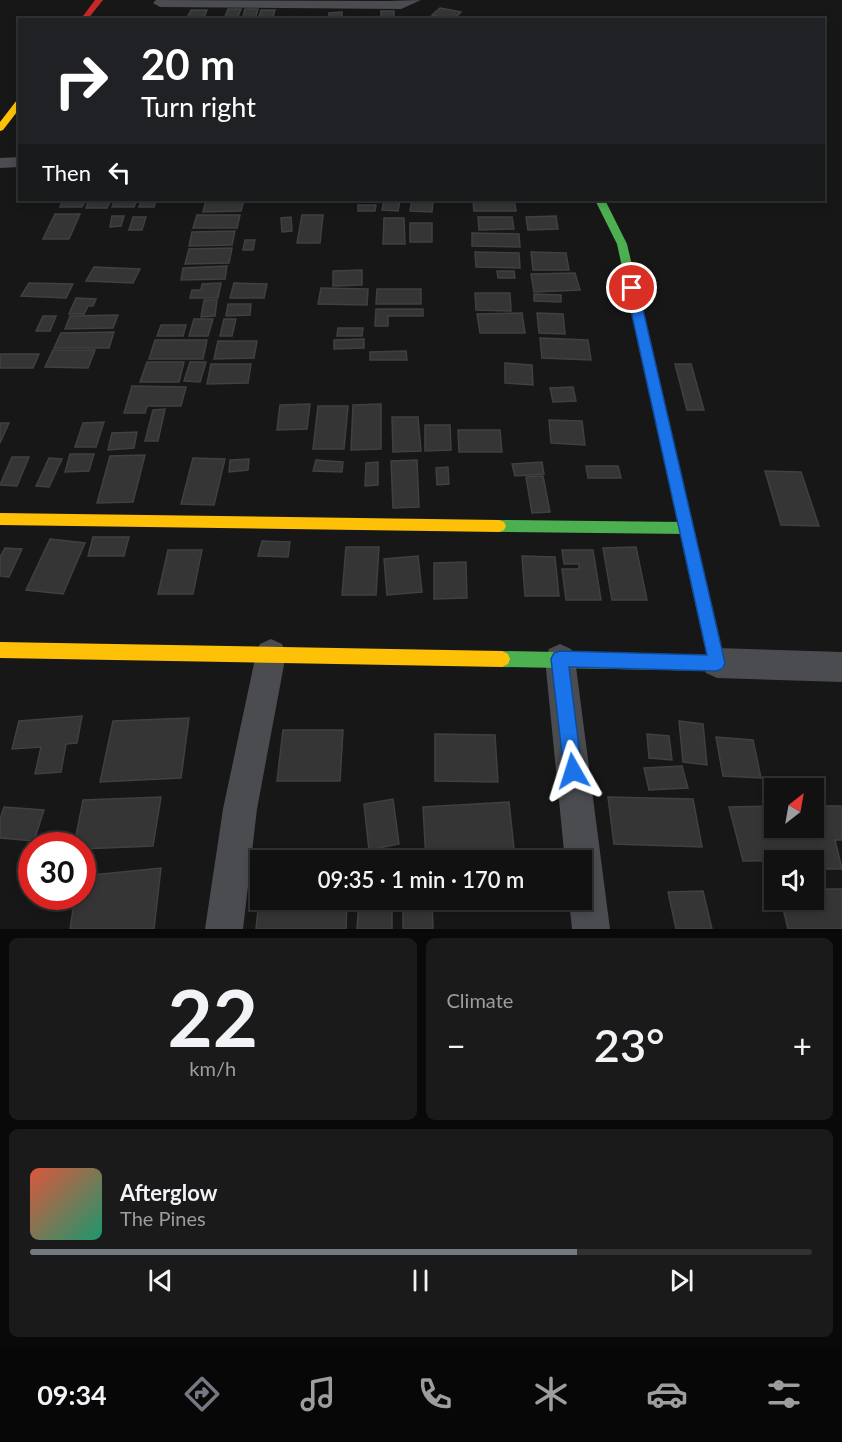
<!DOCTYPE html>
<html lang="en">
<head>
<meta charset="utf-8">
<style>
	:root { --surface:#111; --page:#1a1a1a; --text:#f1f3f6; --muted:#9c9d9f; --line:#303131; --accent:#757880 }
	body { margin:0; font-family:Lato,sans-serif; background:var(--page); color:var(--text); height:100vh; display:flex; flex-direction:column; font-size:22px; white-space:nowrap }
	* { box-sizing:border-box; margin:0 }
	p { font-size:20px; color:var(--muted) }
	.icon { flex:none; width:33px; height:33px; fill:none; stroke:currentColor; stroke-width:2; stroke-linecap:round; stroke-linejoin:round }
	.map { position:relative; height:929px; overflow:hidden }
	.drawer { display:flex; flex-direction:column; gap:9px; padding:9px; background:#090909; flex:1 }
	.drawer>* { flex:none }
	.banner { position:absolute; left:18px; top:18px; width:807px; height:183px; border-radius:0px; box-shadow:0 3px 9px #0003,0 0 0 2px var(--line); background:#202124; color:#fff; overflow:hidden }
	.needle { width:39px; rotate:31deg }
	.fabs { position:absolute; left:764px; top:778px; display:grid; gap:12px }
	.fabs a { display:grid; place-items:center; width:60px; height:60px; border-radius:0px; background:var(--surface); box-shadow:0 3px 9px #0003,0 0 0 2px var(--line); font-size:30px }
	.speed { position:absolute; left:18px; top:832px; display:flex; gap:12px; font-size:30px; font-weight:700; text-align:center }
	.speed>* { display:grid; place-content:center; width:78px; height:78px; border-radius:50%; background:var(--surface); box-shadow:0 3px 9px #0003,0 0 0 2px var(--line); line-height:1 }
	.speed .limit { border:9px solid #d22; background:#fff; color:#111 }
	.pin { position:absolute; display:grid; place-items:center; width:51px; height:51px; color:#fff; margin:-26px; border:3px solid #fff; border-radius:50%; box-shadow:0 2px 6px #0007 }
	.me { position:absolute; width:66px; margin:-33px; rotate:354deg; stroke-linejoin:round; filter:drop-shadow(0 0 4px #0008) }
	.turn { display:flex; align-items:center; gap:21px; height:126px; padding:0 24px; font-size:27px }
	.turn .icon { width:78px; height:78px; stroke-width:2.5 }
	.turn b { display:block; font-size:42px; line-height:51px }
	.then { display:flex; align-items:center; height:57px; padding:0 24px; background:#0003; gap:12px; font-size:22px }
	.big { font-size:45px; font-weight:600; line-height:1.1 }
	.drawer .widget { flex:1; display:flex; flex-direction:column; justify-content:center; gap:9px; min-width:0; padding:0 21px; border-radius:9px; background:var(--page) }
	.drawer .dial { align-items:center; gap:0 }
	.dial b { font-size:78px; line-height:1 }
	.song { display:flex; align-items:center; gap:18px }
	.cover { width:72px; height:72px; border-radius:9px; background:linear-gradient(135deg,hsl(10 70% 55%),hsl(160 70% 35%)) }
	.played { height:6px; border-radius:3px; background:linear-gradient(90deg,var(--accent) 70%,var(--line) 70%) }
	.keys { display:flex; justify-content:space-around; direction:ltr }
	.heat { display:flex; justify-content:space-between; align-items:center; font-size:33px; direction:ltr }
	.drawer .tiles { flex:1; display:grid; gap:9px; grid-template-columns:1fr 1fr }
	.widget:last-child { grid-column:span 2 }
	.trip { position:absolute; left:250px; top:850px; width:342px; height:60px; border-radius:0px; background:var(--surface); box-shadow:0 3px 9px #0003,0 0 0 2px var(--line); font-weight:600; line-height:60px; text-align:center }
	.menu { display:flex; height:96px; justify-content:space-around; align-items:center; background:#070707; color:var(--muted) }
	.menu .icon { width:42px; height:42px }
	.menu .current { color:var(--accent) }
	.menu b { font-size:27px; color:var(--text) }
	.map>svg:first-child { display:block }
	.building { fill:#353536; stroke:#3f4043; stroke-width:1.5 }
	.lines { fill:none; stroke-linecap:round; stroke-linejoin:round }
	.street { fill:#4b4c50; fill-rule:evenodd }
	.fast { fill:#4caf50; fill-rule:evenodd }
	.slow { fill:#ffc107; fill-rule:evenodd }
	.jam { fill:#c62828; fill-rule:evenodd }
	.route { fill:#1a73e8; stroke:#114b97; stroke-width:1.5 }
</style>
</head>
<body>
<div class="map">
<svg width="842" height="929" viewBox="0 0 842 929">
	<rect width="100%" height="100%" fill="#171717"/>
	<!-- building -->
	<path class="building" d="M440 8 461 12 453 20 432 15Z
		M228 9H241L237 19H224Z
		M245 9H258L255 20H242Z
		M191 10H207L203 20H186Z
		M261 10H275L272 20H258Z
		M381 11H394V19H381Z
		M342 12V20H329V13Z
		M63 200H86L82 207H60Z
		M89 200H111L107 208H86Z
		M115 200H137L134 207H112Z
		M142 200H156L154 207H139Z
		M244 200 241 211 203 212 206 201Z
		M384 200H400L398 211 382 210Z
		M412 200H433L432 212 410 211Z
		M514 200 516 211H474L473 201Z
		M358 205H376L375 211H358Z
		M55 214H80L69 239H43Z
		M197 215H240L237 228H193Z
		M302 215H323L320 243H297Z
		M112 216H124L121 226 110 227Z
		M556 216 558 229 528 230 526 217Z
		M133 217H146L142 230H129Z
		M291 217 292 231 282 232 281 218Z
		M478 217H512L514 229 479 230Z
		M384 218H404L405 244H383Z
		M410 223H432V242H410Z
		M235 231 232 245 189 246 192 232Z
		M472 233 519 234 520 247 472 246Z
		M245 240H255L253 250H243Z
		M232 248 229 263 185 264 189 249Z
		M475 252 519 253 520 268 476 267Z
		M531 252 566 253 569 270H533Z
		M227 266 225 279 181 280 183 268Z
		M94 267 140 269 133 283 86 281Z
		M362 270V285L333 286V271Z
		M497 271H514L515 278H498Z
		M575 273 580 290 534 292 531 274Z
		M29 283 73 284 66 298 21 296Z
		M221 283 218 298H190L192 290H201L202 284Z
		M234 283 267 284 264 298H230Z
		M321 288 368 289 367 305 318 304Z
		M377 289H421V304H376Z
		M475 293H510L511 311 476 310Z
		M534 294 561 295V302L534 301Z
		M76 298 96 299 93 306H88L84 314H69Z
		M204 300H217L215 316 201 317Z
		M228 304H251L250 315 226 316Z
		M376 309H423V316H388V326H375Z
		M522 313 525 333H480L477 314Z
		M537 313 563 314 565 334 539 333Z
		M118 315 113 328 65 329 70 316Z
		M43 316H56L50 331H36Z
		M194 319H213L208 336H189Z
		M224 319H236L232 336H220Z
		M161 325H186L183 336H157Z
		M338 328H363L362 336H337Z
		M114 332 109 348H54L61 333Z
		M540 338 588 340 591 360 542 358Z
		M364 339V348L334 349V340Z
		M155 340H207L203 359H149Z
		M218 341H257L254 358 214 359Z
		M53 350H95L88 368 45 367Z
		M406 351 407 360H370V352Z
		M0 354H39L33 368H0Z
		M147 362H184L179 382H140Z
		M190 362H206L200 382 184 381Z
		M505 363 532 365 533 385 505 383Z
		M211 364H251L248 383 207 384Z
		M675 364H691L704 410H687Z
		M132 386 186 387 181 406H147L145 413H124Z
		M573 387 576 401 553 402 550 388Z
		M310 404 307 429 277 430 280 405Z
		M381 404V449L351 450 353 405Z
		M318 406H348L344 449H313Z
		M165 409 158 441H145L153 410Z
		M392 417H418L421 451 393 452Z
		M549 420 582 421 585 445 551 443Z
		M104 422 96 447H75L83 423Z
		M0 423H9L0 443Z
		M425 425H450L451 450 425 451Z
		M458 430H500L502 452H459Z
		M137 432 134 448 108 450 112 433Z
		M70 454H94L89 471 65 472Z
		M145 455 133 502 97 503 110 456Z
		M12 457H29L17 486 0 485Z
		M49 458 62 459 49 487 36 486Z
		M193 458 225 459 214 505 181 504Z
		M249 459 248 470 229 472 230 460Z
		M316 460 343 462 342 472 313 471Z
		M417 460 419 507 393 508 391 461Z
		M378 462V485L365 486 366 463Z
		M542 462 544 474 515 476 512 464Z
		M586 466H618L621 478H588Z
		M448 467 449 484 437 485 436 468Z
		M765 471 801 472 819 526 781 525Z
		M543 476 550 512 532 513 526 477Z
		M93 537H129L124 556H88Z
		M50 539 85 543 63 594 26 590Z
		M262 541 290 542 288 557 258 556Z
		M346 547H379L376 595H342Z
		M636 547 647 600H612L603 548Z
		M5 548 22 549 9 577 0 576V557Z
		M168 550H202L193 594H158Z
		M562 550H593L601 600H566L562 569H579V564H564Z
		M418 556 422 592 387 595 384 559Z
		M522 556 555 557 559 596H525Z
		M466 562 467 598 434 599V563Z
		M82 716 77 743 66 744 61 772 35 774 41 747 12 749 19 721Z
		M189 718 181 778 100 782 113 721Z
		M679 721 703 724 707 765 683 762Z
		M283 730H343L340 781H277Z
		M435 734 495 735 498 782 435 781Z
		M647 734 669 736 672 760 649 758Z
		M716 737 753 740 761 778 723 776Z
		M682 766 688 788 649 790 644 768Z
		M161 797 153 846 82 849V846H74L83 800Z
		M608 797 693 799 702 847 614 844Z
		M393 799 399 844 369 850 364 804Z
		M509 802 515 858 426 861 423 807Z
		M774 806V828H813V806H842V840H835L842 869H821L818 860 743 861 729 807Z
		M4 807 44 810 34 841 0 838V819Z
		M161 868 154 929H70L75 897H82V876Z
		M261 880V900H347L346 929H256Z
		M813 889H842V929H788L781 900H813Z
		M703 891 712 929H676L668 892Z
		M359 900H392V929H357Z
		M403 900H432L433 929H403Z"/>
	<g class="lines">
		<!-- street -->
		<path class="street" d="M156 0 387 1 421 0 401 9 160 7 153 3Z
			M20 157V167L0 168V158Z
			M271 639 282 644 286 654 257 809 243 929H205L223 809 256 654 260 644Z
			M560 644 571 649 575 659 610 929H572L569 900H582V861H565L545 659 549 649Z
			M717 648 842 652V682L717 678 706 673 702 663 706 653Z"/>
		<!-- fast -->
		<path class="fast" d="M595 200H605L627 244 656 367 654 370 650 371 644 367 617 244Z
			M499 520 687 522 692 524 694 528 692 532 687 534 499 532 494 530 492 526 494 522Z
			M702 591 707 593 710 598 725 663 723 669 717 671 502 667 496 664 494 659 496 654 502 651 707 655 694 598 697 593Z"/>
		<!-- slow -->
		<path class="slow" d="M17 100H20V108L3 130 0 131V122Z
			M0 513 499 520 504 522 506 526 504 530 499 532 0 525Z
			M0 642 502 651 508 654 510 659 508 664 502 667 0 658Z"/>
		<!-- jam -->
		<path class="jam" d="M95 0H103L87 20H80Z
			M650 363 656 367 710 598 707 603 702 605 697 603 694 598 644 367Z"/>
	</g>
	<!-- route -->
	<path class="route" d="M632 284 638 288 725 663 723 668 717 671 569 667 582 771 579 778 573 780 566 778 564 771 551 659 554 653 560 651 707 655 626 288Z"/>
</svg>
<div class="fabs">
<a><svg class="needle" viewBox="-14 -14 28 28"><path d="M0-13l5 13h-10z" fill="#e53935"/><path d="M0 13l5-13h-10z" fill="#9c9d9f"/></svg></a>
<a><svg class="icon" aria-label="sound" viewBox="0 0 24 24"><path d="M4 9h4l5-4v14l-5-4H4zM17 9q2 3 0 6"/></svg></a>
</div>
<div class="speed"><div class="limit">30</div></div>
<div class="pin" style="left:632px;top:288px;background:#d93025"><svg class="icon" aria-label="arrive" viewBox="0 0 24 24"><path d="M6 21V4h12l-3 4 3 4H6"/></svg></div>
<svg class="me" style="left:573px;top:771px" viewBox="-20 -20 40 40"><path d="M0-17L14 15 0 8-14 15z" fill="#1a73e8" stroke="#fff" stroke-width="4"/></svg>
<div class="trip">09:35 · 1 min · 170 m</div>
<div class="banner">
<div class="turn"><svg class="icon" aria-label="right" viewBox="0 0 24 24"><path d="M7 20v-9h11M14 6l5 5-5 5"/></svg><div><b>20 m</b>Turn right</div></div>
<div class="then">Then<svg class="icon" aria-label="left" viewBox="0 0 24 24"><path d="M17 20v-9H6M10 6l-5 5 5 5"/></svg></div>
</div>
</div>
<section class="drawer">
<div class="tiles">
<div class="widget dial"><b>22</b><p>km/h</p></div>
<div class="widget"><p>Climate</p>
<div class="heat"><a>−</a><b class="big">23°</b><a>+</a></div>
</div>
<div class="widget">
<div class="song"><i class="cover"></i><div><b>Afterglow</b><p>The Pines</p></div></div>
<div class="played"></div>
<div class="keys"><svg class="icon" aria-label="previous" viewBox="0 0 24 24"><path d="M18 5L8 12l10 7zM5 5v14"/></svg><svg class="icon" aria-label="pause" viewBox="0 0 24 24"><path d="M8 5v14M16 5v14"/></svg><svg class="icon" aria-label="next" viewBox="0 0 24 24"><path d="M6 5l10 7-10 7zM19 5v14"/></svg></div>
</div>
</div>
</section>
<nav class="menu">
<b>09:34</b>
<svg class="icon current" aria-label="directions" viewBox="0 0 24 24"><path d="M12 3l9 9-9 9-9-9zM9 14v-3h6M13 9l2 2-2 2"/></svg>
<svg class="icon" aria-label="music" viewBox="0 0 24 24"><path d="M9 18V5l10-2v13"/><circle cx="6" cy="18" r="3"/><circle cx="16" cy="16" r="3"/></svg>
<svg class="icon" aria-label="phone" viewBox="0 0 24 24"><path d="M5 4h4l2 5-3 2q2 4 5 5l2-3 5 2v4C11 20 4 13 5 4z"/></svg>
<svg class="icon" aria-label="climate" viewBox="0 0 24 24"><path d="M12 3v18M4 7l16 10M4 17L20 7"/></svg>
<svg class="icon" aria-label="car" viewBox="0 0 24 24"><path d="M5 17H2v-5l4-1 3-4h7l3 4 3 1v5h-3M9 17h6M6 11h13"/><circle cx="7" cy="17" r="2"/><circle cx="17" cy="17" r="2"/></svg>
<svg class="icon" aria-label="filters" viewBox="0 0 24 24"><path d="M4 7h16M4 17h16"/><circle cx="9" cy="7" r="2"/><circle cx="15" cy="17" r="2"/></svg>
</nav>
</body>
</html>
